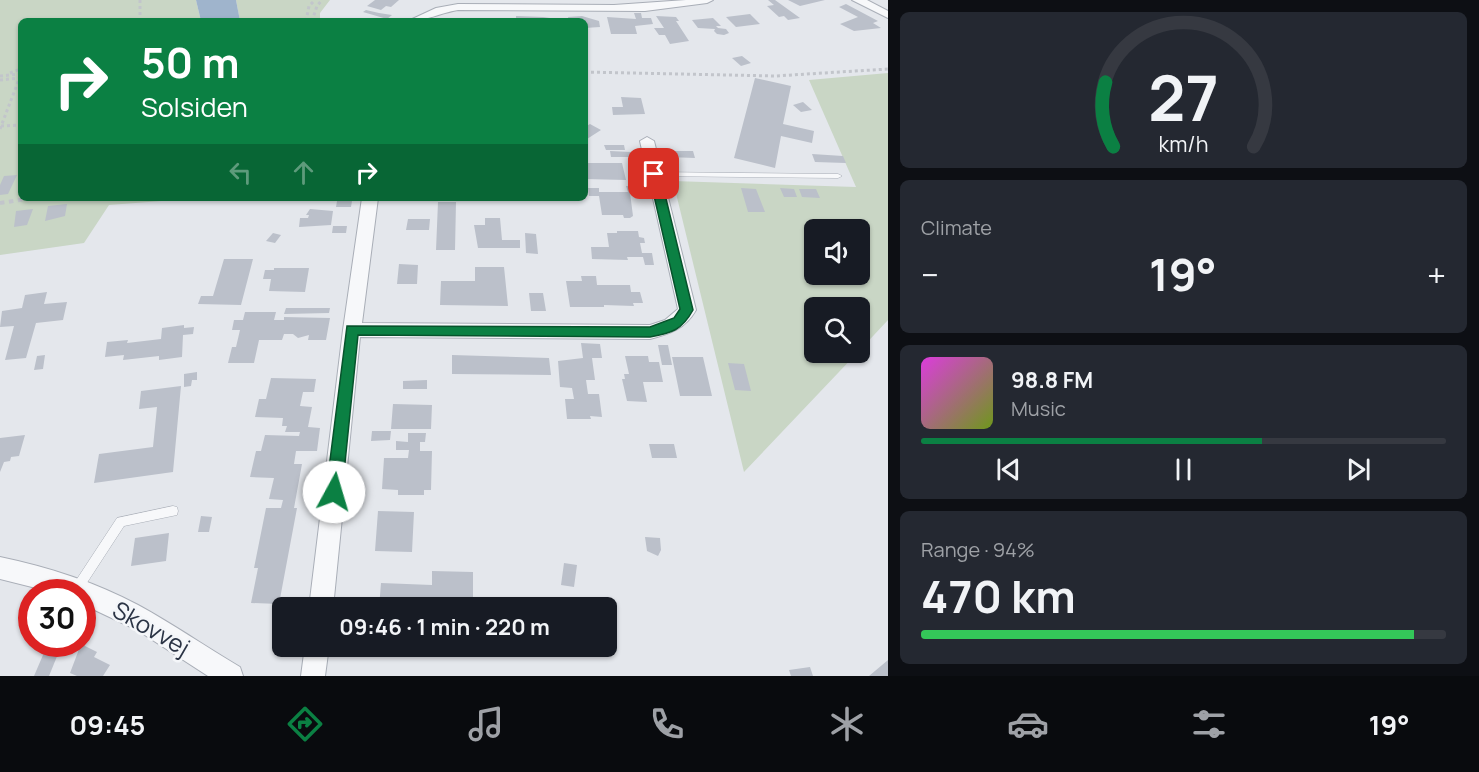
<!DOCTYPE html>
<html lang="en">
<head>
<meta charset="utf-8">
<style>
	:root { --surface:#171b24; --page:#242831; --text:#f1f3f6; --muted:#9ea1a6; --line:#363941; --accent:#0b8043 }
	body { margin:0; font-family:Manrope,sans-serif; background:var(--page); color:var(--text); height:100vh; display:flex; flex-direction:column; font-size:22px; white-space:nowrap }
	* { box-sizing:border-box; margin:0 }
	p { font-size:20px; color:var(--muted) }
	.icon { flex:none; width:33px; height:33px; fill:none; stroke:currentColor; stroke-width:2; stroke-linecap:round; stroke-linejoin:round }
	.map { position:relative; flex:1; overflow:hidden }
	.panel { display:flex; flex-direction:column; gap:12px; padding:12px; background:#0d0f14; width:591px }
	.panel>* { flex:none }
	.hud { position:absolute; left:18px; top:18px; width:570px; height:183px; border-radius:9px; box-shadow:0 2px 4px #0004; background:#0b8043; color:#fff; overflow:hidden }
	.controls { position:absolute; left:804px; top:219px; display:grid; gap:12px }
	.controls a { display:grid; place-items:center; width:66px; height:66px; border-radius:9px; background:var(--surface); box-shadow:0 2px 4px #0004; font-size:30px }
	.speed { position:absolute; left:18px; top:579px; display:flex; gap:12px; font-size:30px; font-weight:700; text-align:center }
	.speed>* { display:grid; place-content:center; width:78px; height:78px; border-radius:50%; background:var(--surface); box-shadow:0 2px 4px #0004; line-height:1 }
	.speed .limit { border:9px solid #d22; background:#fff; color:#111 }
	.pin { position:absolute; display:grid; place-items:center; width:51px; height:51px; color:#fff; margin:-26px; border-radius:12px; box-shadow:0 3px 9px #0006 }
	.me { position:absolute; width:66px; margin:-33px; rotate:6deg; stroke-linejoin:round; filter:drop-shadow(0 0 4px #0008) }
	.turn { display:flex; align-items:center; gap:21px; height:126px; padding:0 24px; font-size:27px }
	.turn .icon { width:78px; height:78px; stroke-width:2.5 }
	.turn b { display:block; font-size:42px; line-height:51px }
	.lanes { display:flex; align-items:center; height:57px; padding:0 24px; background:#0003; justify-content:center; gap:30px; direction:ltr }
	.lanes .off { opacity:.35 }
	.big { font-size:45px; font-weight:700; line-height:1.1 }
	.panel .card { flex:1; display:flex; flex-direction:column; justify-content:center; gap:9px; min-width:0; padding:0 21px; border-radius:9px; background:var(--page) }
	.panel .dial { align-items:center; gap:0 }
	.dial svg { height:156px; overflow:visible; fill:none; stroke:var(--line); stroke-width:7; stroke-linecap:round; text-anchor:middle }
	.dial text { fill:var(--text); stroke:none }
	.song { display:flex; align-items:center; gap:18px }
	.cover { width:72px; height:72px; border-radius:9px; background:linear-gradient(135deg,hsl(300 70% 55%),hsl(80 70% 35%)) }
	.played { height:6px; border-radius:3px; background:linear-gradient(90deg,var(--accent) 65%,var(--line) 65%) }
	.keys { display:flex; justify-content:space-around; direction:ltr }
	.heat { display:flex; justify-content:space-between; align-items:center; font-size:33px; direction:ltr }
	.charge { height:9px; border-radius:4px; background:linear-gradient(90deg,#34c759 94%,var(--line) 0) }
	.trip { position:absolute; left:272px; top:597px; width:345px; height:60px; border-radius:9px; background:var(--surface); box-shadow:0 2px 4px #0004; font-weight:700; line-height:60px; text-align:center }
	.dock { display:flex; height:96px; justify-content:space-around; align-items:center; background:#090b0e; color:var(--muted) }
	.dock .icon { width:42px; height:42px }
	.dock .current { color:var(--accent) }
	.dock b { font-size:27px; color:var(--text) }
	main { display:flex; flex:1; min-height:0 }
	.map>svg:first-child { display:block }
	.green { fill:#c9d6c5; fill-rule:evenodd }
	.water { fill:#9fb4cc }
	.building { fill:#bbc0ca }
	.lines { fill:none; stroke-linecap:round; stroke-linejoin:round }
	.service-casing { stroke:#a9aeb7; stroke-width:1 }
	.minor-casing { stroke:#a9aeb7; stroke-width:2 }
	.path-far1 { stroke:#c2c5cb; stroke-width:3; stroke-dasharray:3 3; stroke-linecap:butt }
	.path { stroke:#c2c5cb; stroke-width:4; stroke-dasharray:4.5 4.5; stroke-linecap:butt }
	.service { fill:#f7f8fa; fill-rule:evenodd }
	.minor { fill:#f7f8fa; fill-rule:evenodd }
	.route { fill:#0b8043; stroke:#07532c; stroke-width:1.5 }
	.labels { text-anchor:middle; stroke-width:5; stroke-linejoin:round; paint-order:stroke }
	.near-street-label { font-size:24px; fill:#2b3445; stroke:#f4f6f9 }
</style>
</head>
<body>
<main>
<div class="map">
<svg width="888" height="676" viewBox="0 0 888 676">
	<rect width="100%" height="100%" fill="#e4e7ec"/>
	<!-- green -->
	<path class="green" d="M0 0H196L201 21H21V198H201L109 205 84 243 0 255Z
		M236 0H330L320 13V21H240Z
		M888 73V320L860 350V308H814V352L857 353 744 472 673 181 856 187 809 80ZM814 230H860V274H814Z"/>
	<!-- water -->
	<path class="water" d="M196 0H236L240 21H201Z"/>
	<!-- building -->
	<path class="building" d="M375 0H399L391 7 386 6 381 10 367 6Z
		M768 0H775L800 18 788 20 784 16 779 17 767 6 774 5Z
		M788 0H825L800 6Z
		M846 4 878 21 873 23 881 28 854 31 840 24 858 17 839 7Z
		M366 10 379 13 392 15 387 19 363 12Z
		M634 13H641L642 18H651L653 24 635 26 637 34H611L607 17 636 19Z
		M750 14 760 24 736 27 726 17Z
		M516 16 543 17 550 18V21H516Z
		M582 16 599 21 600 27 585 28V21H569L568 17Z
		M656 16 676 17 679 21H676L689 41 670 44 665 35H659L654 28H664Z
		M713 18 721 26H716L718 28 726 29 729 33 724 35 717 34 714 31 715 29 698 28 692 20Z
		M742 56 751 63 741 66 732 58Z
		M755 78 791 86 783 124 814 131 812 143 781 136 775 168 734 158Z
		M621 97 641 98 645 114 613 115 612 107H623Z
		M803 102 812 110 801 112 793 105Z
		M590 124 601 130 587 139 585 127Z
		M604 145H624L625 150H606Z
		M610 151 631 152 633 157H611Z
		M667 151H693L695 158 668 157Z
		M812 154 843 156 846 163 815 162Z
		M585 163H622L626 180 585 179Z
		M17 175 8 194 0 195V185L4 176Z
		M626 186H638L640 193H630L633 216 630 218H624L623 215H602L599 196H589L588 188H599V192H628Z
		M741 188 756 189 765 212H748Z
		M780 188 794 189 797 197H784Z
		M799 189H816L820 198 802 197Z
		M337 201H352L351 207H336Z
		M438 202H456L455 250H436Z
		M67 204 65 216 45 221 48 206Z
		M33 209 27 225 14 227 16 211Z
		M310 209 333 211 331 225 299 227 300 218H308L309 215H306Z
		M485 218H500L502 240H520V248H478L474 225H485Z
		M408 219H430L429 230H406Z
		M333 226H347L346 233H332Z
		M617 231H638L639 237 644 238 645 243H640L642 253H652L654 265H645L643 257H627L628 260 592 259 591 247H609L607 233H617Z
		M273 233 281 235 275 243 266 241Z
		M525 233 536 234 538 254 526 253Z
		M224 259H253L241 305 198 304 201 296H213Z
		M399 264 418 265 417 284H397Z
		M475 267H504L508 306 440 305 441 281H475Z
		M274 268H309L305 292 269 291 271 279H263L265 270H274Z
		M581 276H596L597 285H630L631 292H640L643 303H633L634 306 604 305V307H570L566 281H582Z
		M47 292 44 304 67 302 63 320 36 323 26 358 5 360 14 326 0 327 2 311 22 308 25 295Z
		M529 293H543L546 311H531Z
		M286 308H330L329 313 284 314Z
		M245 312H276L274 320H284V317L330 318 326 340H308L309 335 298 338 293 334H284L282 340H259L254 363H228L232 347H236L240 330H232L234 320H243Z
		M184 325V328L194 327 193 334 183 335 182 357 159 360V356L123 360 124 355 105 357 107 342 128 340 127 343 161 339 162 328Z
		M581 343 600 344 602 358H592L595 380H586L588 394H599L602 417 590 416 591 419H567L565 399H574L572 388 560 387 558 361 583 358Z
		M658 345H668L672 365H662Z
		M45 355 43 369 34 370 37 356Z
		M452 355 549 358 551 375 452 374Z
		M625 356H648L649 362H659L663 382H643L647 402 627 401 622 379H625L624 374H629Z
		M672 357H703L712 396H680Z
		M728 363 744 364 751 391 735 390Z
		M197 372V380H192L191 386 184 387V374Z
		M271 378 316 379 314 392H303L300 406 312 407 308 427 320 428 317 451H296L294 464H302L294 508H297L279 604 251 603 258 568H254L266 508H281L283 500 269 499 274 478 250 477 256 451H261L265 435 299 436 300 432H285L287 426H282L283 418 255 417 259 399H266Z
		M427 380V389H403V381Z
		M181 386 173 472 94 483 99 454 153 447 157 407 139 409 141 391Z
		M393 404 432 405 431 429H391Z
		M372 431H391L390 440 371 441Z
		M408 433H426L425 442H420V451H432L431 490H424V495H398V490L382 489 384 458H408L409 450H396V441L408 442Z
		M25 435 19 456 11 457 10 461 4 462 0 472V438Z
		M649 444H674L677 458H652Z
		M378 511 414 512 412 552 375 551Z
		M201 516 212 517 209 532H198Z
		M169 533 166 561 131 566 135 538Z
		M645 537 660 538 661 550 658 556 647 551Z
		M564 563 577 565 574 587 561 585Z
		M432 571 473 572V608H379L381 583 432 585Z
		M81 644 97 652 94 657 110 665 103 676H77L70 673Z
		M46 648 60 649 49 676H34Z
		M888 660V676H869Z
		M810 667 813 676H791L789 670Z"/>
	<g class="lines">
		<defs>
			<path id="service" d="M651 172 838 174 842 176 838 178 654 176 650 174Z
				M173 506 177 507 178 511 177 515 124 526 81 592H73L71 589 73 585 117 518Z"/>
			<path id="minor" d="M686 0H713L707 3 645 11 458 10C440 13 426 21 408 21L436 8 458 4 614 5Z
				M852 0H867L888 11V18Z
				M647 137 654 141 696 310C685 329 670 334 650 339L360 337 333 608H309L343 330 362 198H378L362 323 650 325 665 320 678 309 640 141Z
				M0 557C48 567 95 582 138 605 173 624 206 647 240 667L243 676H208L137 630 82 604V592H52L0 579Z
				M305 646H329L325 676H301Z"/>
		</defs>
		<!-- service casing -->
		<use href="#service" class="service-casing"/>
		<!-- minor casing -->
		<use href="#minor" class="minor-casing"/>
		<!-- path-far1 -->
		<path class="path-far1" d="M140 0V21
			M306 21 309 6 315 0
			M312 21 317 6 322 0
			M585 72 775 76 888 69
			M10 73 21 69
			M0 76 20 74
			M0 80 20 78
			M1 126 21 125
			M0 129 21 74"/>
		<!-- path -->
		<path class="path" d="M0 203 33 198"/>
		<!-- service -->
		<use href="#service" class="service"/>
		<!-- minor -->
		<use href="#minor" class="minor"/>
	</g>
	<!-- route -->
	<path class="route" d="M654 170 660 174 693 310C682 330 672 333 650 337L358 335 342 492 340 497 334 499 328 497 326 492 347 326 650 327 674 318 680 309 649 174Z"/>
	<g class="labels">
		<!-- near-street labels -->
		<g class="near-street-label">
			<text transform="translate(151 629) rotate(30)" y="8">Skovvej</text>
		</g>
	</g>
</svg>
<div class="controls">
<a><svg class="icon" aria-label="sound" viewBox="0 0 24 24"><path d="M4 9h4l5-4v14l-5-4H4zM17 9q2 3 0 6"/></svg></a>
<a><svg class="icon" aria-label="search" viewBox="0 0 24 24"><circle cx="10" cy="10" r="6"/><path d="M15 15l6 6"/></svg></a>
</div>
<div class="speed"><div class="limit">30</div></div>
<div class="pin" style="left:654px;top:174px;background:#d93025"><svg class="icon" aria-label="arrive" viewBox="0 0 24 24"><path d="M6 21V4h12l-3 4 3 4H6"/></svg></div>
<svg class="me" style="left:334px;top:492px" viewBox="-20 -20 40 40"><circle r="19" fill="#fff"/><path d="M0-13L10 11 0 6-10 11z" fill="#0b8043"/></svg>
<div class="trip">09:46 · 1 min · 220 m</div>
<div class="hud">
<div class="turn"><svg class="icon" aria-label="right" viewBox="0 0 24 24"><path d="M7 20v-9h11M14 6l5 5-5 5"/></svg><div><b>50 m</b>Solsiden</div></div>
<div class="lanes"><svg class="icon off" aria-label="left" viewBox="0 0 24 24"><path d="M17 20v-9H6M10 6l-5 5 5 5"/></svg><svg class="icon off" aria-label="ahead" viewBox="0 0 24 24"><path d="M12 20V5M6 11l6-6 6 6"/></svg><svg class="icon" aria-label="right" viewBox="0 0 24 24"><path d="M7 20v-9h11M14 6l5 5-5 5"/></svg></div>
</div>
</div>
<section class="panel">
<div class="card dial"><svg viewBox="0 0 100 80">
<path d="M14 69A42 42 0 1 1 86 69"/>
<path d="M14 69A42 42 0 0 1 10 36" stroke="#0b8043"/>
<text x="50" y="56" font-size="32" font-weight="700">27</text>
<text x="50" y="72" font-size="11">km/h</text>
</svg></div>
<div class="card"><p>Climate</p>
<div class="heat"><a>−</a><b class="big">19°</b><a>+</a></div>
</div>
<div class="card">
<div class="song"><i class="cover"></i><div><b>98.8 FM</b><p>Music</p></div></div>
<div class="played"></div>
<div class="keys"><svg class="icon" aria-label="previous" viewBox="0 0 24 24"><path d="M18 5L8 12l10 7zM5 5v14"/></svg><svg class="icon" aria-label="pause" viewBox="0 0 24 24"><path d="M8 5v14M16 5v14"/></svg><svg class="icon" aria-label="next" viewBox="0 0 24 24"><path d="M6 5l10 7-10 7zM19 5v14"/></svg></div>
</div>
<div class="card"><p>Range · 94%</p><b class="big">470 km</b><div class="charge"></div></div>
</section>
</main>
<nav class="dock">
<b>09:45</b>
<svg class="icon current" aria-label="directions" viewBox="0 0 24 24"><path d="M12 3l9 9-9 9-9-9zM9 14v-3h6M13 9l2 2-2 2"/></svg>
<svg class="icon" aria-label="music" viewBox="0 0 24 24"><path d="M9 18V5l10-2v13"/><circle cx="6" cy="18" r="3"/><circle cx="16" cy="16" r="3"/></svg>
<svg class="icon" aria-label="phone" viewBox="0 0 24 24"><path d="M5 4h4l2 5-3 2q2 4 5 5l2-3 5 2v4C11 20 4 13 5 4z"/></svg>
<svg class="icon" aria-label="climate" viewBox="0 0 24 24"><path d="M12 3v18M4 7l16 10M4 17L20 7"/></svg>
<svg class="icon" aria-label="car" viewBox="0 0 24 24"><path d="M5 17H2v-5l4-1 3-4h7l3 4 3 1v5h-3M9 17h6M6 11h13"/><circle cx="7" cy="17" r="2"/><circle cx="17" cy="17" r="2"/></svg>
<svg class="icon" aria-label="filters" viewBox="0 0 24 24"><path d="M4 7h16M4 17h16"/><circle cx="9" cy="7" r="2"/><circle cx="15" cy="17" r="2"/></svg>
<b>19°</b>
</nav>
</body>
</html>
